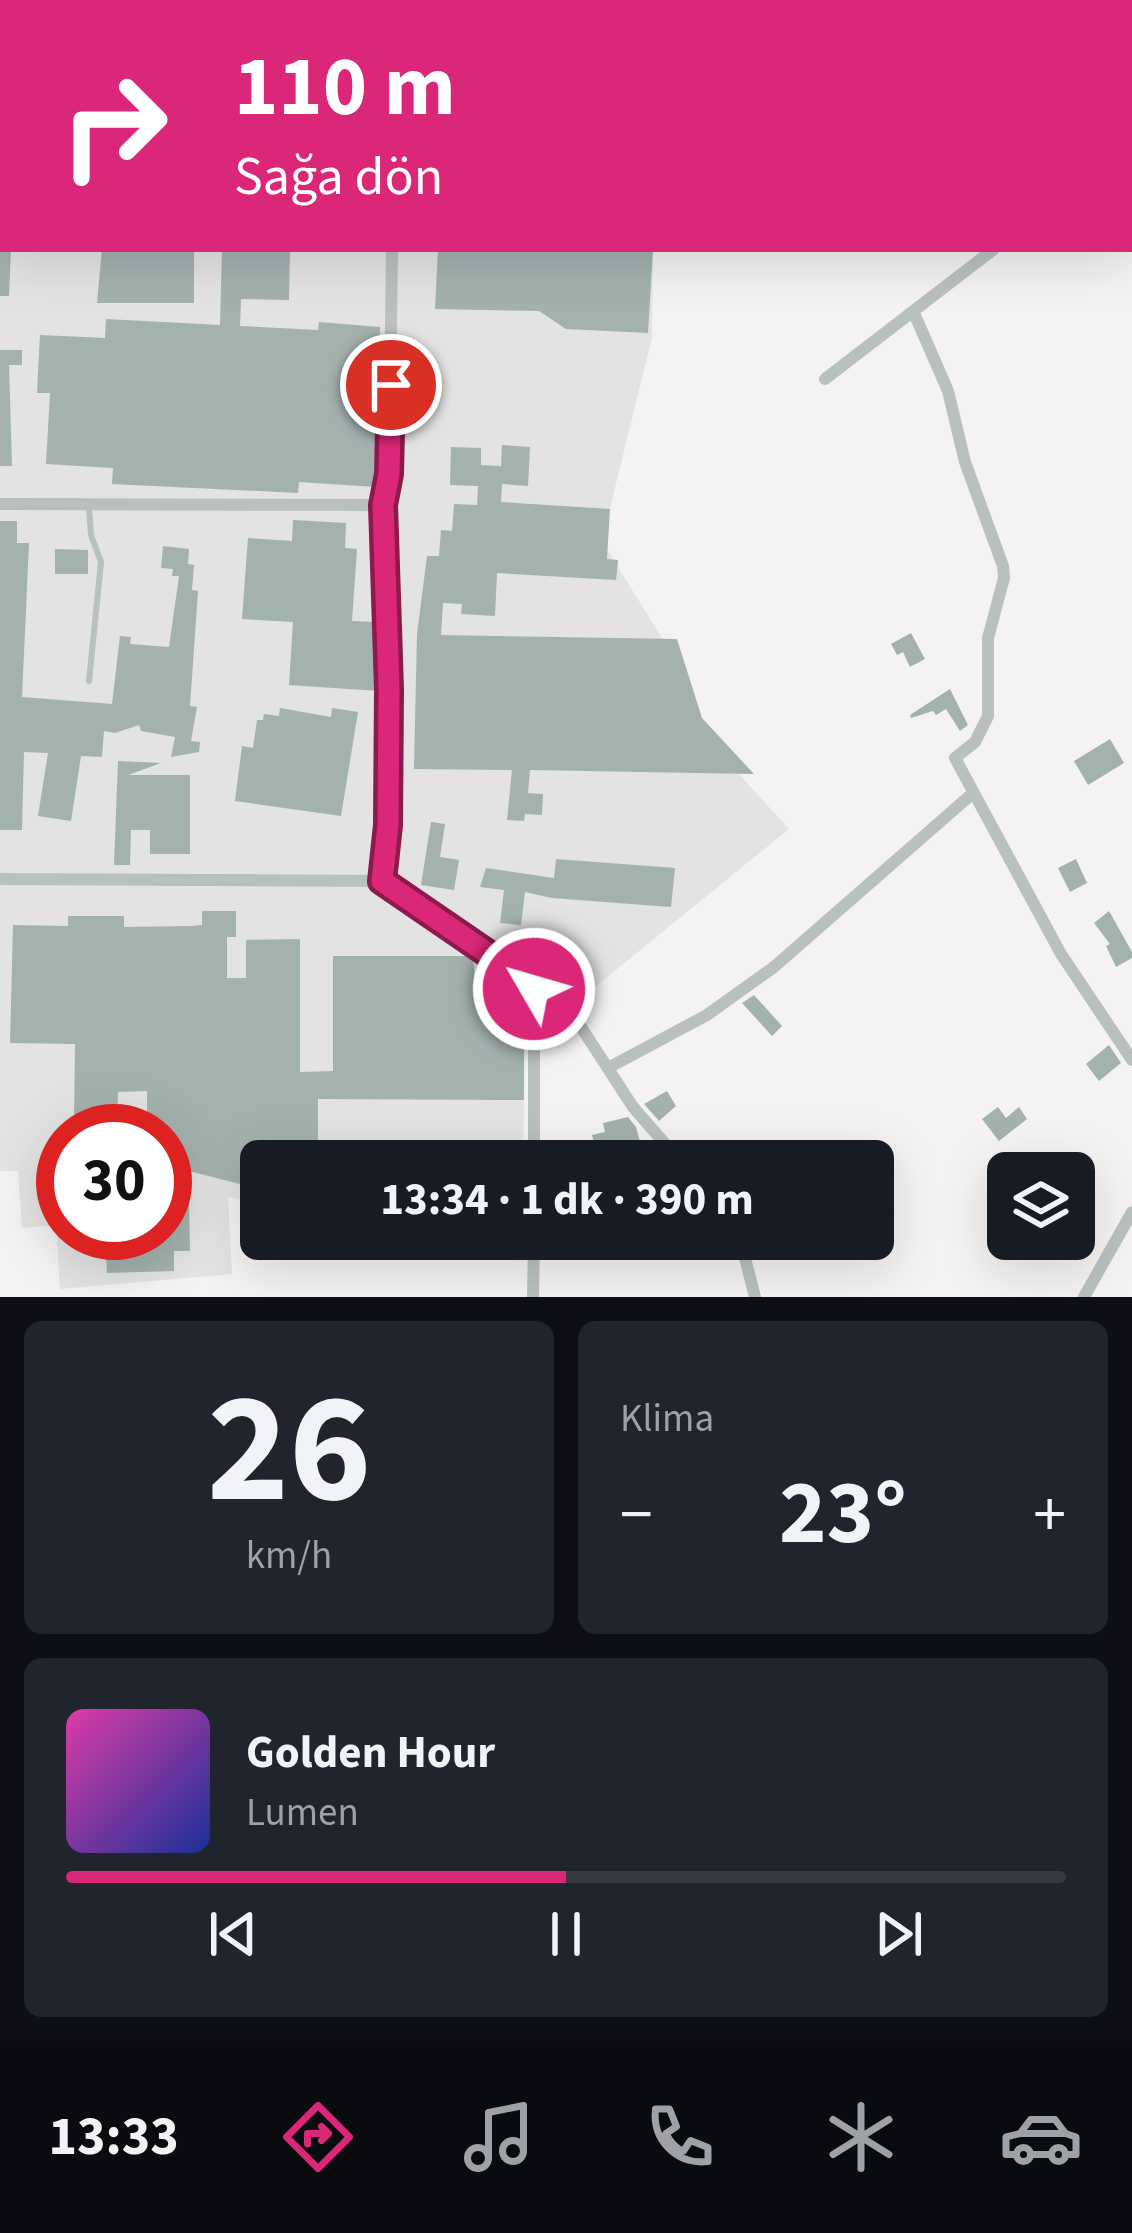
<!DOCTYPE html>
<html lang="tr">
<head>
<meta charset="utf-8">
<style>
	:root { --surface:#171b24; --page:#20242c; --text:#f1f3f6; --muted:#9ea1a6; --line:#363941; --accent:#db2777 }
	body { margin:0; font-family:"Source Sans 3",sans-serif; background:var(--page); color:var(--text); height:100vh; display:flex; flex-direction:column; font-size:45px; white-space:nowrap }
	* { box-sizing:border-box; margin:0 }
	p { font-size:39px; color:var(--muted) }
	.icon { flex:none; width:66px; height:66px; fill:none; stroke:currentColor; stroke-width:2; stroke-linecap:round; stroke-linejoin:round }
	.map { position:relative; height:1297px; overflow:hidden }
	.details { display:flex; flex-direction:column; gap:24px; padding:24px; background:#0d0f14; flex:1 }
	.details>* { flex:none }
	.guide { position:absolute; left:0px; top:0px; width:1134px; height:252px; box-shadow:0 12px 48px #0002; background:#db2777; color:#fff; overflow:hidden }
	.fabs { position:absolute; left:987px; top:1152px; display:grid; gap:24px }
	.fabs a { display:grid; place-items:center; width:108px; height:108px; border-radius:18px; background:var(--surface); box-shadow:0 12px 48px #0002; font-size:60px }
	.speed { position:absolute; left:36px; top:1104px; display:flex; gap:24px; font-size:60px; font-weight:700; text-align:center }
	.speed>* { display:grid; place-content:center; width:156px; height:156px; border-radius:50%; background:var(--surface); box-shadow:0 12px 48px #0002; line-height:1 }
	.speed .limit { border:18px solid #d22; background:#fff; color:#111 }
	.pin { position:absolute; display:grid; place-items:center; width:102px; height:102px; color:#fff; margin:-51px; border:6px solid #fff; border-radius:50%; box-shadow:0 3px 12px #0007 }
	.me { position:absolute; width:132px; margin:-66px; rotate:308deg; stroke-linejoin:round; filter:drop-shadow(0 0 9px #0008) }
	.turn { display:flex; align-items:center; gap:42px; height:252px; padding:0 36px; font-size:54px }
	.turn .icon { width:156px; height:156px; stroke-width:2.5 }
	.turn b { display:block; font-size:84px; line-height:102px }
	.big { font-size:90px; font-weight:700; line-height:1.1 }
	.details .tile { flex:1; display:flex; flex-direction:column; justify-content:center; gap:18px; min-width:0; padding:0 42px; border-radius:18px; background:var(--page) }
	.details .dial { align-items:center; gap:0 }
	.dial b { font-size:156px; line-height:1 }
	.song { display:flex; align-items:center; gap:36px }
	.cover { width:144px; height:144px; border-radius:18px; background:linear-gradient(135deg,hsl(320 70% 55%),hsl(230 70% 35%)) }
	.played { height:12px; border-radius:6px; background:linear-gradient(90deg,var(--accent) 50%,var(--line) 50%) }
	.keys { display:flex; justify-content:space-around; direction:ltr }
	.heat { display:flex; justify-content:space-between; align-items:center; font-size:66px; direction:ltr }
	.details .tiles { flex:1; display:grid; gap:24px; grid-template-columns:1fr 1fr }
	.tile:last-child { grid-column:span 2 }
	.trip { position:absolute; left:240px; top:1140px; width:654px; height:120px; border-radius:18px; background:var(--surface); box-shadow:0 12px 48px #0002; font-weight:700; line-height:120px; text-align:center }
	.tab-bar { display:flex; height:192px; justify-content:space-around; align-items:center; background:#090b0e; color:var(--muted) }
	.tab-bar .icon { width:84px; height:84px }
	.tab-bar .current { color:var(--accent) }
	.tab-bar b { font-size:54px; color:var(--text) }
	.map>svg:first-child { display:block }
	.built { fill:#e2e3e2; fill-rule:evenodd }
	.building { fill:#a3b1af }
	.lines { fill:none; stroke-linecap:round; stroke-linejoin:round }
	.secondary-casing { stroke:#acb6b5; stroke-width:22 }
	.highway-casing { stroke:#afb6b5; stroke-width:27 }
	.lane { stroke:#b9c1c0; stroke-width:6 }
	.street { stroke:#b9c1c0; stroke-width:12 }
	.secondary { stroke:#fff; stroke-width:16 }
	.highway { stroke:#fff; stroke-width:21 }
	.route-casing { stroke:#8e194d; stroke-width:30 }
	.route { stroke:#db2777; stroke-width:21 }
</style>
</head>
<body>
<div class="map">
<svg width="1132" height="1297" viewBox="0 0 1132 1297">
	<rect width="100%" height="100%" fill="#f5f3f1"/>
	<!-- built -->
	<path class="built" d="M0 0 407 3H3V249H653L652 337 602 541 668 648 688 718 789 829 525 1044 523 1161H261V1204L228 1197 232 1274 60 1289 56 1225 22 1228 18 1171H0ZM63 1131H165V1233H63Z
		M418 1239H522L521 1261 421 1240Z"/>
	<!-- building -->
	<path class="building" d="M0 249H11L9 296H0Z
		M102 249H194V303H97Z
		M222 249H290L289 300 241 299 240 326 318 330 319 322 380 327 376 487 299 482 298 493 112 484 113 468 46 464 50 393H37L40 335 105 338 106 319 220 325Z
		M438 249H653L648 333 566 329 539 311 435 309Z
		M0 350H22V365H9L12 466H0Z
		M502 445 530 447 528 486 502 484 501 502 610 509 607 559 618 560 616 580 497 573 495 616 461 614 462 604 443 603 441 635 677 639 702 718 754 774 530 770 528 793 543 794 542 815 525 814 524 821 507 820 512 770 414 769 417 634 427 556H439L441 530 452 531 454 504 477 505 478 486 450 485 451 447 481 448V465L501 466Z
		M293 520 346 523 345 548 357 549 352 621 377 622 379 691 289 685 293 622 242 619 248 538 292 541Z
		M0 521H17V543H29L22 697 112 704 120 636 131 637 130 644 169 647 179 576H172L173 569 161 568 163 546 189 549 188 564 194 565 192 590 198 591 190 706 197 707 191 741 200 742 199 752 171 757 175 737 141 731 139 725 115 733 104 731 102 757 81 756 71 821 38 816 48 753 24 752 22 830H0Z
		M55 549 88 550V574H55Z
		M911 633 925 659 910 667 903 652 897 655 891 644Z
		M950 689 968 725 960 731 946 709 936 715 933 711 911 718 910 715Z
		M280 708 331 717 332 708 358 712 341 816 235 801 242 746 253 748 257 720H263L264 714 279 716Z
		M1110 739 1124 763 1088 785 1074 761Z
		M118 761 161 763 128 775H190V854H150V830H131L130 865H114Z
		M431 822 445 824 440 857 459 860 454 890 421 885Z
		M556 859 675 868 671 907 552 898 525 892 521 925 500 923 504 890 480 887 486 868 554 878Z
		M1076 859 1087 883 1070 892 1058 868Z
		M202 911H236V937H227V978H246V940L300 939V1072L333 1071V956H473L475 982H507L509 1006H524V1100L318 1099V1161H261V1196L244 1193V1185L165 1165V1131H147V1091L118 1092 117 1126 74 1125 75 1044 10 1043 13 925 68 926V916H124V927L192 926 202 925Z
		M1109 911 1132 952V958L1116 967 1106 946 1110 944 1094 923Z
		M754 995 782 1026 772 1036 742 1003Z
		M1109 1045 1121 1063 1099 1081 1086 1064Z
		M667 1091 676 1106 659 1121 644 1104Z
		M998 1107 1006 1118 1019 1107 1027 1119 999 1141 982 1119Z
		M628 1117 636 1127 640 1142 630 1144 633 1161H599L592 1135 605 1132 603 1123Z
		M173 1201H189L190 1251H174V1271L107 1273 106 1253H83V1233H165V1214H173Z"/>
	<g class="lines">
		<defs>
			<path id="secondary" d="M436 0V3"/>
			<path id="highway" d="M256 0 290 3
				M0 10H3
				M0 29H3
				M1131 42H1132
				M0 57H3
				M1131 74H1132
				M0 75H3"/>
		</defs>
		<!-- secondary casing -->
		<use href="#secondary" class="secondary-casing"/>
		<!-- highway casing -->
		<use href="#highway" class="highway-casing"/>
		<!-- lane -->
		<path class="lane" d="M664 0 676 3
			M1131 0 1132 2
			M1131 10 1132 9
			M89 681 101 562 91 535 89 507"/>
		<!-- street -->
		<path class="street" d="M0 123H3
			M1131 136H1132
			M1131 213H1132
			M392 249 389 474C379 528 386 585 388 640 390 721 391 801 382 881L490 955 534 989 568 1007 633 1107 680 1161
			M914 313 948 391 965 462 1003 566 1004 578 988 638V716L975 742 955 758 1061 954 1132 1060
			M825 379 994 249
			M0 504 383 505
			M0 879 382 881
			M534 989V1161
			M608 1068 707 1015 774 967 973 793
			M740 1239 755 1297
			M533 1297 534 1239
			M1084 1297 1132 1212"/>
		<!-- secondary -->
		<use href="#secondary" class="secondary"/>
		<!-- highway -->
		<use href="#highway" class="highway"/>
	</g>
	<g class="lines">
		<defs>
			<path id="route" d="M391 385 389 474 383 505 389 689 388 825 382 881 490 955 534 989"/>
		</defs>
		<!-- route casing -->
		<use href="#route" class="route-casing"/>
		<!-- route -->
		<use href="#route" class="route"/>
	</g>
</svg>
<div class="fabs">
<a><svg class="icon" aria-label="layers" viewBox="0 0 24 24"><path d="M12 4l9 5-9 5-9-5zM3 14l9 5 9-5"/></svg></a>
</div>
<div class="speed"><div class="limit">30</div></div>
<div class="pin" style="left:391px;top:385px;background:#d93025"><svg class="icon" aria-label="arrive" viewBox="0 0 24 24"><path d="M6 21V4h12l-3 4 3 4H6"/></svg></div>
<svg class="me" style="left:534px;top:989px" viewBox="-20 -20 40 40"><circle r="17" fill="#db2777" stroke="#fff" stroke-width="3"/><path d="M0-11L8 9 0 5-8 9z" fill="#fff"/></svg>
<div class="trip">13:34 · 1 dk · 390 m</div>
<div class="guide">
<div class="turn"><svg class="icon" aria-label="right" viewBox="0 0 24 24"><path d="M7 20v-9h11M14 6l5 5-5 5"/></svg><div><b>110 m</b>Sağa dön</div></div>
</div>
</div>
<section class="details">
<div class="tiles">
<div class="tile dial"><b>26</b><p>km/h</p></div>
<div class="tile"><p>Klima</p>
<div class="heat"><a>−</a><b class="big">23°</b><a>+</a></div>
</div>
<div class="tile">
<div class="song"><i class="cover"></i><div><b>Golden Hour</b><p>Lumen</p></div></div>
<div class="played"></div>
<div class="keys"><svg class="icon" aria-label="previous" viewBox="0 0 24 24"><path d="M18 5L8 12l10 7zM5 5v14"/></svg><svg class="icon" aria-label="pause" viewBox="0 0 24 24"><path d="M8 5v14M16 5v14"/></svg><svg class="icon" aria-label="next" viewBox="0 0 24 24"><path d="M6 5l10 7-10 7zM19 5v14"/></svg></div>
</div>
</div>
</section>
<nav class="tab-bar">
<b>13:33</b>
<svg class="icon current" aria-label="directions" viewBox="0 0 24 24"><path d="M12 3l9 9-9 9-9-9zM9 14v-3h6M13 9l2 2-2 2"/></svg>
<svg class="icon" aria-label="music" viewBox="0 0 24 24"><path d="M9 18V5l10-2v13"/><circle cx="6" cy="18" r="3"/><circle cx="16" cy="16" r="3"/></svg>
<svg class="icon" aria-label="phone" viewBox="0 0 24 24"><path d="M5 4h4l2 5-3 2q2 4 5 5l2-3 5 2v4C11 20 4 13 5 4z"/></svg>
<svg class="icon" aria-label="climate" viewBox="0 0 24 24"><path d="M12 3v18M4 7l16 10M4 17L20 7"/></svg>
<svg class="icon" aria-label="car" viewBox="0 0 24 24"><path d="M5 17H2v-5l4-1 3-4h7l3 4 3 1v5h-3M9 17h6M6 11h13"/><circle cx="7" cy="17" r="2"/><circle cx="17" cy="17" r="2"/></svg>
</nav>
</body>
</html>
